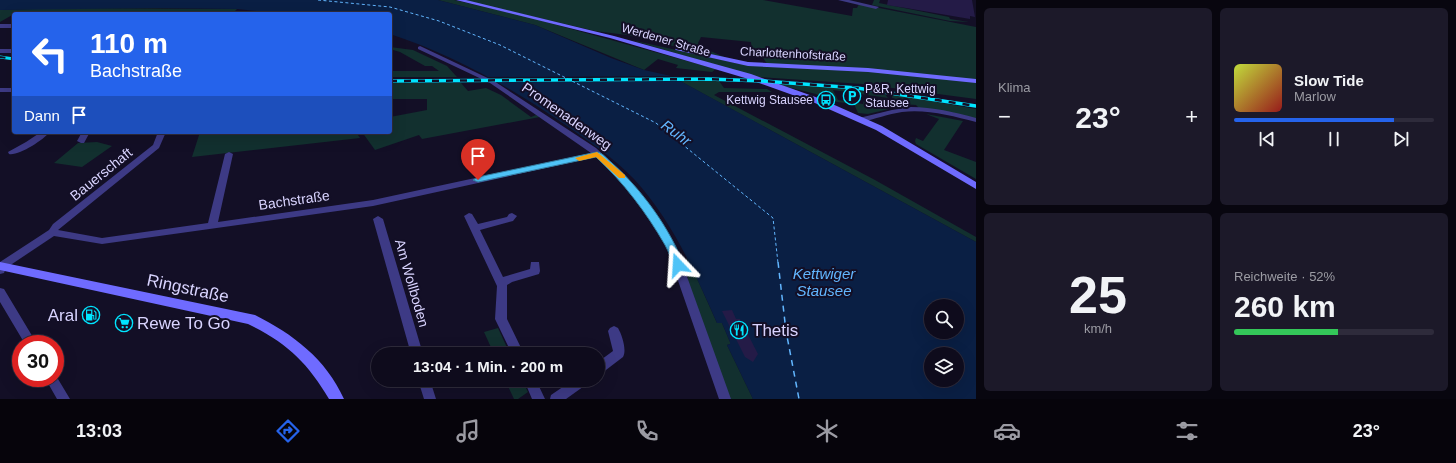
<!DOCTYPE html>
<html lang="de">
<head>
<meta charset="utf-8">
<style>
	:root { --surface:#0e0b1c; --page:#1c1929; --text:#f1f3f6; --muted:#9b9ba3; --line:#2e2b3b; --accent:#2563eb }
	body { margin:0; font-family:Arial,sans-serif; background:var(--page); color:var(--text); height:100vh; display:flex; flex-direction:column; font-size:15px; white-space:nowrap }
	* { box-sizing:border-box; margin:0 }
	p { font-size:13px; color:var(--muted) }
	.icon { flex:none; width:22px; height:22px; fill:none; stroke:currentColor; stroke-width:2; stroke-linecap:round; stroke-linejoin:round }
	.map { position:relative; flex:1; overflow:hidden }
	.sheet { display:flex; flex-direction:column; gap:8px; padding:8px; background:#08060f; width:480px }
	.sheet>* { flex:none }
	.top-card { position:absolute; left:12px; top:12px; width:380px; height:122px; border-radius:4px; box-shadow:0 4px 16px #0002,0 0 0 1px var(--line); background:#2563eb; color:#fff; overflow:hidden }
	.fabs { position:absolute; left:924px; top:299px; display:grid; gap:8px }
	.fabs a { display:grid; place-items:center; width:40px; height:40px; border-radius:50%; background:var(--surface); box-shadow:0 4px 16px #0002,0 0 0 1px var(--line); font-size:20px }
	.speed { position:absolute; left:12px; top:335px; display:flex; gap:8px; font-size:20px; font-weight:700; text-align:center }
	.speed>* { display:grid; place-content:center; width:52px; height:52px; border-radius:50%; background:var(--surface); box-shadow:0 4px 16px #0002,0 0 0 1px var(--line); line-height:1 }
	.speed .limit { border:6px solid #d22; background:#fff; color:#111 }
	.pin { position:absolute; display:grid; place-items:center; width:34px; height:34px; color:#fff; margin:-41px -17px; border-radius:50% 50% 50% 0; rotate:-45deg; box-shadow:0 0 4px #0007 }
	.pin .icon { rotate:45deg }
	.me { position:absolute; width:44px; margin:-22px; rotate:340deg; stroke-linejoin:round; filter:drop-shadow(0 0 3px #0008) }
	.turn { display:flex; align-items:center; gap:14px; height:84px; padding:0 12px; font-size:18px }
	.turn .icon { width:52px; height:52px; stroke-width:2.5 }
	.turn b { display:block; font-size:28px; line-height:34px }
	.then { display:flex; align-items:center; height:38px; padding:0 12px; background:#0003; gap:8px; font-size:15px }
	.big { font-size:30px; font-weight:700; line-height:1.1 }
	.sheet .widget { flex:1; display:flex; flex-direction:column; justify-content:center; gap:6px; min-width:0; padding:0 14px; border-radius:6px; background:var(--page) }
	.sheet .dial { align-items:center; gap:0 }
	.dial b { font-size:52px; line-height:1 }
	.song { display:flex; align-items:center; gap:12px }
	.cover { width:48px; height:48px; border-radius:6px; background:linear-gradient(135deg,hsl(70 70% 55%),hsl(0 70% 35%)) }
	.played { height:4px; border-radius:2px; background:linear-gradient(90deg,var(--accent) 80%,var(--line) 80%) }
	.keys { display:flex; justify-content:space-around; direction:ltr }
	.heat { display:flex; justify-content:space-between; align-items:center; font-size:22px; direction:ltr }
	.charge { height:6px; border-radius:3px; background:linear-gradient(90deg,#34c759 52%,var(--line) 0) }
	.sheet .tiles { flex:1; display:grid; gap:8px; grid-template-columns:repeat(2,1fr) }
	.trip { position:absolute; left:371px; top:347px; width:234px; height:40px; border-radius:20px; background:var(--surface); box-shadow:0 4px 16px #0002,0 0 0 1px var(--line); font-weight:700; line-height:40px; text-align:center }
	.tabs { display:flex; height:64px; justify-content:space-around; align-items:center; background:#06040b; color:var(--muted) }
	.tabs .icon { width:28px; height:28px }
	.tabs .active { color:var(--accent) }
	.tabs b { font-size:18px; color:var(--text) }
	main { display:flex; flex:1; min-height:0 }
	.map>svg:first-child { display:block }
	.green { fill:#12302f }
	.water { fill:#0a1f44; fill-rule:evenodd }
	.pier { fill:#130f26 }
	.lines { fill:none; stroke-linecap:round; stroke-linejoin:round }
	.ferry-far1 { stroke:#62b6ff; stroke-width:1; stroke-dasharray:3 2.5; stroke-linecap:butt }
	.ferry { stroke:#62b6ff; stroke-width:1.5; stroke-dasharray:6 5; stroke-linecap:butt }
	.building { fill:#241b47 }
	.street { fill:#3d3a85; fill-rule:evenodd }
	.secondary { fill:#6f6bff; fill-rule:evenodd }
	.rail-far1-casing { stroke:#00e5ff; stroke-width:3 }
	.rail-casing { stroke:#00e5ff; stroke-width:3.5 }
	.rail-far1 { stroke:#130f26; stroke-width:2; stroke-dasharray:5.5; stroke-linecap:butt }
	.rail { stroke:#130f26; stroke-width:2.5; stroke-dasharray:7; stroke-linecap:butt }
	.route { fill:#4fc3f7; stroke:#337fa1 }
	.slow { fill:#f59e0b }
	.labels { text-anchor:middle; stroke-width:4; stroke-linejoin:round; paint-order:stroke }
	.far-street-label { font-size:12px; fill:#d9d4ff; stroke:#130f26 }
	.far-poi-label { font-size:12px; fill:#d9d4ff; stroke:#130f26; text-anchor:start }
	.street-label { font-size:14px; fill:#d9d4ff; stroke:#130f26 }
	.water-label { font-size:15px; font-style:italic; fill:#62b6ff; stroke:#130f26 }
	.near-street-label { font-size:17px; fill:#d9d4ff; stroke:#130f26 }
	.near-poi-label { font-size:17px; fill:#d9d4ff; stroke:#130f26; text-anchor:start }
</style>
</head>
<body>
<main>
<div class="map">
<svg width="976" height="399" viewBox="0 0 976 399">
	<rect width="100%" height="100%" fill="#130f26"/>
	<!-- green -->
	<path class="green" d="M438 0H454L528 17 716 69 712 72 676 68 678 65 658 59 644 70 535 25Z
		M461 0H763L852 16 853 8H857L859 4 976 27V80L767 64 762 56 763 53 752 51 751 42 701 37 698 43 699 46 731 60 627 35 595 31Z
		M874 0H880L879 3 949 17 950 19 969 22 950 21 872 5Z
		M65 8 237 9 234 12 258 14H14L0 22V10Z
		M631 40 740 64 868 71 976 82V99L862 84 757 77Z
		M390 47 413 50 447 66 457 77H390V71H439L432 66H425L400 52 390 49Z
		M680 81H719L724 88 767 89 772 92H719L714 95 875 180 976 237V242Z
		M390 83H461L468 91 486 88 501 95 531 117 536 115 540 117 422 139 419 135 375 150 362 132H390V117L427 110V99H390Z
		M783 83 884 93 888 98 833 90 838 100 863 104 864 100 866 101 889 109 868 114 858 113 854 104 829 101 816 94 779 85Z
		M891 94 976 109V119L919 108 916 105 902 104 905 108C896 108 882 107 878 98L893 100Z
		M926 114 963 121 944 150 976 162V179L916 144 915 141 916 138 923 141 939 119Z
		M200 132H356L360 138 192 157Z
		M97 142 112 146 82 167 54 163 78 143Z
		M687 256 717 323H722L730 342V344L727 345 753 399H729L688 283Z
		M498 328 510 354H494L484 332Z
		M505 380H522L528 392 518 399H514Z"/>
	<!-- water -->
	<path class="water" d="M0 0H438L535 25 611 58 644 70 671 76 976 242V399H753L727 345 730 344V342L722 323H717C694 271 673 222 634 179 614 158 591 143 567 126 512 88 454 55 390 34V14H286L237 9 155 8 0 10ZM931 306H957V332H931ZM931 354H957V380H931Z"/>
	<!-- pier -->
	<path class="pier" d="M675 76 684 81 496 82 486 77Z"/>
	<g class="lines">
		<!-- ferry-far1 -->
		<path class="ferry-far1" d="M318 0 390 7 439 21 500 45 656 123 773 218 778 263"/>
		<!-- ferry -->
		<path class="ferry" d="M778 262 786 331 799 399"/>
	</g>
	<!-- building -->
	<path class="building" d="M888 0H972L975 17 970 16V19L906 8 887 5Z
		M732 310 736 319H740L758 354 753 362 745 357 722 311Z"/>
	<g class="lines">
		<!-- street -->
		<path class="street" d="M838 0H849L879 7 876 9Z
			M0 24H14V28H0Z
			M420 46 494 81 596 148 625 175 654 211 676 246 731 399H719L666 246 647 215 619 179 596 157 373 206 102 244 54 236 6 268 4 273 0 274V262L49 230 53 224 153 145 158 132H166L159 148 58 230 102 238 208 223 225 154 229 152 233 154 218 222 373 200 591 153 490 83 418 49V47Z
			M0 49H14V53H0Z
			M0 88H14V92H0Z
			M911 107C933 107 954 112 976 118V122C952 116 927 109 902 112 888 114 875 119 862 122L858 120 859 118 892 110Z
			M41 132H50C43 140 19 156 9 154L8 152 26 142Z
			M82 132H90L84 143H81L77 141Z
			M469 213 472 214 478 224 507 217 509 214 512 213 517 216 513 221 480 230 503 277 530 269 531 262H539L540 271 539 274 512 282 507 285V319L524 354H512L495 319 497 286 464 216Z
			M378 216 383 219 423 354H411L373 219Z
			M0 288 4 289 37 344H25L0 302Z
			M614 326 618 328C622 335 627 350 623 357L602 373 598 374V362L613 351 608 331 610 328Z
			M55 374 70 399H57L45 378H55Z
			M418 380H430L436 399H424Z
			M524 380H536L545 399H532Z
			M573 380H589L587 384 566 399H550L551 395Z"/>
		<!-- secondary -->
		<path class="secondary" d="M456 0H466L614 36 751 74 821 99 882 126 976 182V189L876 130 815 103 745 78 610 38Z
			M678 47 748 62 868 68 976 79V83L868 72 748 66 676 50 675 49Z
			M0 262 255 315C293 334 326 359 344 399H329C308 363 286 342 248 324L0 270Z"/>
		<defs>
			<path id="rail-far1" d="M0 57 14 59"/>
			<path id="rail" d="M390 81 708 79 763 81 857 88 976 106"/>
		</defs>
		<!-- rail-far1 casing -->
		<use href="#rail-far1" class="rail-far1-casing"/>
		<!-- rail casing -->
		<use href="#rail" class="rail-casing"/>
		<!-- rail-far1 -->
		<use href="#rail-far1" class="rail-far1"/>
		<!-- rail -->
		<use href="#rail" class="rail"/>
	</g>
	<!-- route -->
	<path class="route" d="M597 152C603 153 607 159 612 163 642 190 669 227 684 265L682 268H675C671 260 669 252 665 245 646 212 624 183 596 157L478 182 473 180 478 177Z"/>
	<!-- slow -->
	<path class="slow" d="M597 152 625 175V178H619L596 157 579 161 575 158Z"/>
	<!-- icons -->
	<defs>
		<symbol id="parking-ring" viewBox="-11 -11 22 22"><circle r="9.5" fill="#130f26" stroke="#00e5ff" stroke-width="1.5"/><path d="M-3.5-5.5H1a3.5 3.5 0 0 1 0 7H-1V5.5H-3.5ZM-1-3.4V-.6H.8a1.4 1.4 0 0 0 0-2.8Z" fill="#00e5ff"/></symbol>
		<symbol id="bus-ring" viewBox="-11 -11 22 22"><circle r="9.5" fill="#130f26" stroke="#00e5ff" stroke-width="1.5"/><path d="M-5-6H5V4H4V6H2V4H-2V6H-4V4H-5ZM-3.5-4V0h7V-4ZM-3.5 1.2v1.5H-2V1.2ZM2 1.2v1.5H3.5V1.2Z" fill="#00e5ff"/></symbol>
		<symbol id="fuel-ring" viewBox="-11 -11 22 22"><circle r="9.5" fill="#130f26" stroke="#00e5ff" stroke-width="1.5"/><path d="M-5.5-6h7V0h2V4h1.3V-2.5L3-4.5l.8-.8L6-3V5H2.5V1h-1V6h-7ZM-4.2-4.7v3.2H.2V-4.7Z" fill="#00e5ff"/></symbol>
		<symbol id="supermarket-ring" viewBox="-11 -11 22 22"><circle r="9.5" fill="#130f26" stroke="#00e5ff" stroke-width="1.5"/><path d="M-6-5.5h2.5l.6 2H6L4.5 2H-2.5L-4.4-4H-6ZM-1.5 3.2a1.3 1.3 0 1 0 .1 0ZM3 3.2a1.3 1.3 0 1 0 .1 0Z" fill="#00e5ff"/></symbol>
		<symbol id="restaurant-ring" viewBox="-11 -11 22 22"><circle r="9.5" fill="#130f26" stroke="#00e5ff" stroke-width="1.5"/><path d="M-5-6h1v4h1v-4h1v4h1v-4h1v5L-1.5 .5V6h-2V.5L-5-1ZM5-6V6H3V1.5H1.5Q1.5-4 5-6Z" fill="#00e5ff"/></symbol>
	</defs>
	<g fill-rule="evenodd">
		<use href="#parking-ring" x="842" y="86" width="20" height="20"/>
		<use href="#bus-ring" x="816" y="90" width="20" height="20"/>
		<use href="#fuel-ring" x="81" y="305" width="20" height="20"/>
		<use href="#supermarket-ring" x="114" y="313" width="20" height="20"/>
		<use href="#restaurant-ring" x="729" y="320" width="20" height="20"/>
	</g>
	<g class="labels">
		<!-- far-street labels -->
		<g class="far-street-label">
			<text transform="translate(666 40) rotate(16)" y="4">Werdener Straße</text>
			<text transform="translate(793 54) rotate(3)" y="4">Charlottenhofstraße</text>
		</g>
		<!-- far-poi labels -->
		<g class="far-poi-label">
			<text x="865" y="93">P&amp;R, Kettwig<tspan x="865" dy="14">Stausee</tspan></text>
			<text x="813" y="104" text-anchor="end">Kettwig Stausee</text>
		</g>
		<!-- street labels -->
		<g class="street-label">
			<text transform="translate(567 116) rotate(35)" y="5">Promenadenweg</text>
			<text transform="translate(101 174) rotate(-39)" y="5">Bauerschaft</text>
			<text transform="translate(294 200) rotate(-8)" y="5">Bachstraße</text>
			<text transform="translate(412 283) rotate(74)" y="5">Am Wollboden</text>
		</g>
		<!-- water labels -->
		<g class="water-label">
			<text transform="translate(676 133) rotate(36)" y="5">Ruhr</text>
			<text x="824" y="279">Kettwiger<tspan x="824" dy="17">Stausee</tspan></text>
		</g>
		<!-- near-street labels -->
		<g class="near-street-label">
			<text transform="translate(188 288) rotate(12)" y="6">Ringstraße</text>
		</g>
		<!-- near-poi labels -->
		<g class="near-poi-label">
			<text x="78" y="321" text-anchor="end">Aral</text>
			<text x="137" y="329">Rewe To Go</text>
			<text x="752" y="336">Thetis</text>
		</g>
	</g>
</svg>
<div class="fabs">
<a><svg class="icon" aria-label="search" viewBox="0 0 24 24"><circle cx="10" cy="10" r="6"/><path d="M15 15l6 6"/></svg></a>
<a><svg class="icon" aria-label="layers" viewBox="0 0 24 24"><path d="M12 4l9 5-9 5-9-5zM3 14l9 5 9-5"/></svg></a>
</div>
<div class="speed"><div class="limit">30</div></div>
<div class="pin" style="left:478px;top:180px;background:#d93025"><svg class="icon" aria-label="arrive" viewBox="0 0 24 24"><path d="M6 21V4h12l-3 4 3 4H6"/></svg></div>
<svg class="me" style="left:678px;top:265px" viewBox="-20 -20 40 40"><path d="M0-17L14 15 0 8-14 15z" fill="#4fc3f7" stroke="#fff" stroke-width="4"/></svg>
<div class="trip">13:04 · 1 Min. · 200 m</div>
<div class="top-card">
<div class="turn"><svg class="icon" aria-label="left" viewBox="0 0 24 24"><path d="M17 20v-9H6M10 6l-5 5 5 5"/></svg><div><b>110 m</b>Bachstraße</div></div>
<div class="then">Dann<svg class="icon" aria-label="arrive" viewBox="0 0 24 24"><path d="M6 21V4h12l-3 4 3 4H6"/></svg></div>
</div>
</div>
<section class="sheet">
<div class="tiles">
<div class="widget"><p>Klima</p>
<div class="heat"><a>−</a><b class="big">23°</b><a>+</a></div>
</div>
<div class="widget">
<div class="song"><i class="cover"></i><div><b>Slow Tide</b><p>Marlow</p></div></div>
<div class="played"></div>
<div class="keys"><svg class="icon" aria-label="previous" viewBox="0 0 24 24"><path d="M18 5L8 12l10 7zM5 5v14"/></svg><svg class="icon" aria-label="pause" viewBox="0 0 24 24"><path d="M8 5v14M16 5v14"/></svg><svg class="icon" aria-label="next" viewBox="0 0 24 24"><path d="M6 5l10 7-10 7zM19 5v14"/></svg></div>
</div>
<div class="widget dial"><b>25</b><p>km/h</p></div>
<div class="widget"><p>Reichweite · 52%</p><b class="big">260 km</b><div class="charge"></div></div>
</div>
</section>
</main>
<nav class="tabs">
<b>13:03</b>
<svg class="icon active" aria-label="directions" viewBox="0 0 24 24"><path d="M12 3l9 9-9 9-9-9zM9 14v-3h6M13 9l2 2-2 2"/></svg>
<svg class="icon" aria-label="music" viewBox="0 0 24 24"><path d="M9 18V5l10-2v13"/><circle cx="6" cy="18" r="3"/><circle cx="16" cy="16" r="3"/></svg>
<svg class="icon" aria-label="phone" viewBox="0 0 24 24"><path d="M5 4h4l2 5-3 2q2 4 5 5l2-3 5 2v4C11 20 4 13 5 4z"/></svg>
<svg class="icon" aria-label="climate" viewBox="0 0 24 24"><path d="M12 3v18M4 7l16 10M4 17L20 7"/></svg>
<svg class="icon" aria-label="car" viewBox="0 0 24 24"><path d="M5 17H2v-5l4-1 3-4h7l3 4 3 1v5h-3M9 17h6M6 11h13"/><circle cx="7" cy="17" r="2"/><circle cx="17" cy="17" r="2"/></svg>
<svg class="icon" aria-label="filters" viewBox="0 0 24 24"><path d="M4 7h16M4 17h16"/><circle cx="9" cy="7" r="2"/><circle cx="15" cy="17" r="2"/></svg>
<b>23°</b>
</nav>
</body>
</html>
